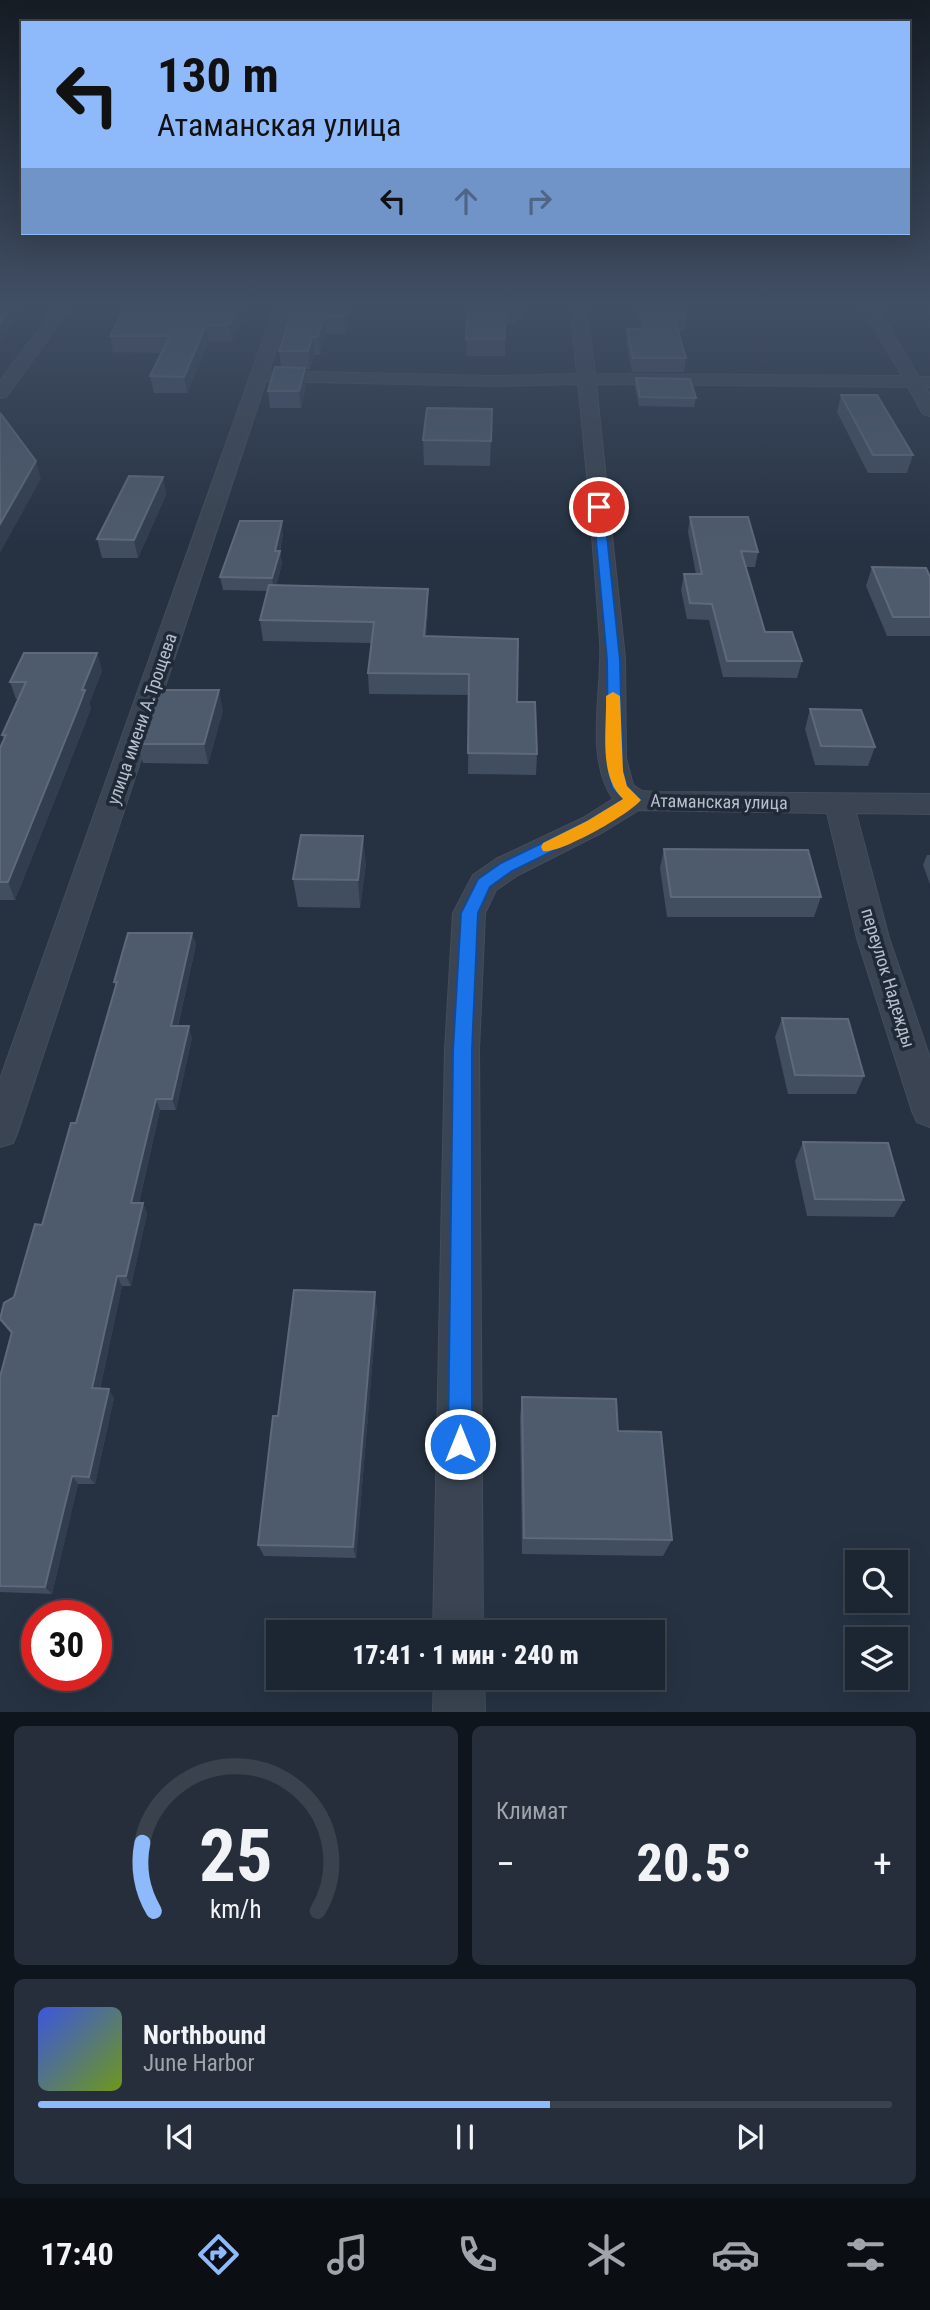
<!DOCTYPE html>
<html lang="ru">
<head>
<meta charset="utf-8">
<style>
	:root { --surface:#1c2632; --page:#252e3a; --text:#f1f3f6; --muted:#a0a5ac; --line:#3a434d; --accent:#8eb9fa }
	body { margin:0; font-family:"Roboto Condensed",sans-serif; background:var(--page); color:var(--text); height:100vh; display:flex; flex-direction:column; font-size:26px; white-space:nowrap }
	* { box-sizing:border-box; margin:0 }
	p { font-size:23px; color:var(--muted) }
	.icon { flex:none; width:38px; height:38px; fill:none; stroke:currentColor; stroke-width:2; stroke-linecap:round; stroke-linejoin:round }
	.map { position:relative; height:1712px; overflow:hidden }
	.sheet { display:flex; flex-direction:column; gap:14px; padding:14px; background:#0f151c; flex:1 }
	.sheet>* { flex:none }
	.hud { position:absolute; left:21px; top:21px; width:889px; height:214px; border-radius:0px; box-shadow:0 7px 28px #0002,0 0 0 2px var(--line); background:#8eb9fa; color:#111; overflow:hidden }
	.tools { position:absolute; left:845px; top:1550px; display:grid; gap:14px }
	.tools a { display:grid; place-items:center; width:63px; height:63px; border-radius:0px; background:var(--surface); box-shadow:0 7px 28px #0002,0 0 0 2px var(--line); font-size:35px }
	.speed { position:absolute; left:21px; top:1600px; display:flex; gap:14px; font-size:35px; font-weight:700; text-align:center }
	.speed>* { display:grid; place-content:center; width:91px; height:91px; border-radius:50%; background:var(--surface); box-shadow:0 7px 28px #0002,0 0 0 2px var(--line); line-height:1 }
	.speed .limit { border:10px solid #d22; background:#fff; color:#111 }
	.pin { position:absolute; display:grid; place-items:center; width:60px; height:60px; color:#fff; margin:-30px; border:4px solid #fff; border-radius:50%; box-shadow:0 2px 7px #0007 }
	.me { position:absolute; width:77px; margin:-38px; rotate:0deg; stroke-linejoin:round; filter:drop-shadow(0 0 5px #0008) }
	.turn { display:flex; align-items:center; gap:24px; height:147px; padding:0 21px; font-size:32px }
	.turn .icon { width:91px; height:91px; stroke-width:2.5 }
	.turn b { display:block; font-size:49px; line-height:60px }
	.lanes { display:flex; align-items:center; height:66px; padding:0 21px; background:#0003; justify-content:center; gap:35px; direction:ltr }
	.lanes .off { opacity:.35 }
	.big { font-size:52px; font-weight:800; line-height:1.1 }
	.sheet .tile { flex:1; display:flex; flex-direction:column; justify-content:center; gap:10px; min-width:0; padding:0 24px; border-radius:10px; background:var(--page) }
	.sheet .dial { align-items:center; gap:0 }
	.dial svg { height:182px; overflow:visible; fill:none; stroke:var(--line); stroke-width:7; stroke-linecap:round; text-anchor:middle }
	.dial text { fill:var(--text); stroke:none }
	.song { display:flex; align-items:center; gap:21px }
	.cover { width:84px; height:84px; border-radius:10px; background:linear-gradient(135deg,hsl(230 70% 55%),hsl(80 70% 35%)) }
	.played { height:7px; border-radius:4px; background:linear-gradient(90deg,var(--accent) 60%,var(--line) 60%) }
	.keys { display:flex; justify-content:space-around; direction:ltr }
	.heat { display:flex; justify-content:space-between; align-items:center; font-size:38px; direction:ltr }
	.sheet .tiles { flex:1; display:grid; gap:14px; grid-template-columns:1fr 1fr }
	.tile:last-child { grid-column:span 2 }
	.trip { position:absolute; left:266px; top:1620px; width:399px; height:70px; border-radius:0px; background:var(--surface); box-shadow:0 7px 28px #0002,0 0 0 2px var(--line); font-weight:800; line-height:70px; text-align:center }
	.tab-bar { display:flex; height:112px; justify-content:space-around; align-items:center; background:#0b0f14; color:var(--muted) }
	.tab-bar .icon { width:49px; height:49px }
	.tab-bar .active { color:var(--accent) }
	.tab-bar b { font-size:32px; color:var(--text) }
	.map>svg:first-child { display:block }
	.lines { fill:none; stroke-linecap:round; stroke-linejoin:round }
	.street-casing { stroke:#444d5b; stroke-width:2 }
	.street { fill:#3a4452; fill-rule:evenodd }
	.wall { fill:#414e60 }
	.shaded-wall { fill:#313e4f }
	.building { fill:#4e5b6c; stroke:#5e6a7b; stroke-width:2 }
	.route { fill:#1a73e8; stroke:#114b97; stroke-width:2 }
	.slow { fill:#f59e0b }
	.labels { text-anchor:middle; stroke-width:7; stroke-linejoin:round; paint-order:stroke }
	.street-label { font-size:18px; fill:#b7bfcc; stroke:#1f2937 }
</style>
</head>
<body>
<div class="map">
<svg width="930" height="1712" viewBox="0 0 930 1712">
	<rect width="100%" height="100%" fill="#263242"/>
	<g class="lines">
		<defs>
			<path id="street" d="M56 306H72L6 397 0 398V381Z
				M275 306H291L269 371 495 376 577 374 570 306H586L595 374 902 376 861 306H877L919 377H930V387H926L930 395V416L923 414 908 387 596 384 625 658 626 758 633 785 642 791 657 792 930 794V814L856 813 889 938 930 1058V1127L917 1122 912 1111 857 938 827 813 639 810 603 832 518 875 496 890 485 913 479 1050 483 1633H433L445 1050 453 913 473 875 496 859 583 818 613 799C584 756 603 691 600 641 594 556 587 470 578 384L495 386 266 381 18 1131 13 1143 0 1147V1079Z
				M434 1678H484L485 1712H433Z"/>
		</defs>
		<!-- street casing -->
		<use href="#street" class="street-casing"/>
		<!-- street -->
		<use href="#street" class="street"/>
	</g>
	<!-- wall -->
	<path class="wall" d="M294 306H352L346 334H326L320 355H314L310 369H305L306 385 301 408H270L268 391 281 367 279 351Z
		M468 306H523L522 319H515V324H505V356H466Z
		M636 306H683L686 318 685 331H678L686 358 684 372H632L626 342 627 329H641Z
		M249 308 232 342 209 341 187 393H154L150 376 162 353 113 352 110 336Z
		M636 378 696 398 694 407 639 406 635 387Z
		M841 395 913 455 907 473H868L837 412Z
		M492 409 490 466 424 465 423 440Z
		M163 477 166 495 138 558H102L97 539Z
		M690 517 758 552 755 567H746L765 632 802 661 797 678 723 677 709 620 687 619 681 590 684 574H696L688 532Z
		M283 534 280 551 282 564 276 586 428 589V609L426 636 517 702 537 754 536 775 468 774 469 695 369 694 368 673 371 643 263 641 260 620 268 591 223 590 220 577Z
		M872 567 930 577V636H887L866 586Z
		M97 653 102 671 89 704 91 708 85 724 15 900H0V748L4 740 2 735 18 699H16L10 682Z
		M810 709 875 747 868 766 815 765 805 729Z
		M223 710 208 764 143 763 138 744Z
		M664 849 821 897 814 917H667L660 868Z
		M927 855H930V884L923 865Z
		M366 864 360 908 298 907 293 879Z
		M192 933 196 945 178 1026 192 1038 176 1110H160L139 1203H143L147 1214 131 1286H122L100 1389 114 1398 95 1484H78L52 1594 0 1592V1377L11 1334 0 1320 14 1297 42 1225 76 1123 116 987 114 982Z
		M782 1018 864 1076 856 1094H788L775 1037Z
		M803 1142 904 1200 894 1217 807 1216 795 1161Z
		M377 1308 356 1558 264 1556 258 1545 278 1416Z
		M522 1397 618 1431 672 1540 663 1556 522 1554 520 1417Z"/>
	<!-- shaded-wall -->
	<path class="shaded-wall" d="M13 306H26L0 342V324Z
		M240 306H249V308L232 342 229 325Z
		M347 306H352L346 334 345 316Z
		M324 316 326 334 320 355 318 337Z
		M206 325 209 341 187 393 184 377Z
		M312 337 314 355 310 369 308 351Z
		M305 368 306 385 301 408 299 391Z
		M36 461 41 479 0 553V524Z
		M163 477 166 495 138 558 134 540Z
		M282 521 283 534 278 557 280 551 282 564 274 591 272 578 275 551Z
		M428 589V609L425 657 424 636Z
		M97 653 102 671 89 704 91 708 15 900 8 882Z
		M219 690 223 710 208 764 204 744Z
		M363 836 366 864 360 908 358 880Z
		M192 933 196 945 175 1037 171 1026Z
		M189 1026 192 1038 176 1110 172 1099Z
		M156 1099 160 1110 136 1214 131 1203Z
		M143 1203 147 1214 131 1286 126 1276Z
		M117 1276 122 1286 98 1397 92 1388Z
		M375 1292 377 1308 356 1558 353 1547Z
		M109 1389 114 1398 95 1484 89 1477Z
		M72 1476 78 1484 52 1594 45 1587Z"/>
	<!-- building -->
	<path class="building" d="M0 306H13L0 324Z
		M126 306H240L229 325H206L184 377 150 376 170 336H110Z
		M294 306H347L345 316H324L318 337H312L308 351H279Z
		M468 306H516L504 307 505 339H466Z
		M640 306H683L686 318 674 317 686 358H633L627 329H645Z
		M275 367 305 368 299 391H268Z
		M636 378 690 379 696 398 640 397Z
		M841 395H877L913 455H873Z
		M427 408 492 409 491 441 423 440Z
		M1 414 36 461 0 524V416Z
		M129 476 163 477 134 540 97 539Z
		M690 517H748L758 552 741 551 765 632H792L802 661H727L712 604 690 603 684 574H702Z
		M240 521H282L275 551H280L272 578 220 577Z
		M872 567 926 568 930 577V617H893Z
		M269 585 428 589 424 636 518 639 517 702H535L537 754 468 753 469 674 368 673 374 622 260 620Z
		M24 653H97L82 690H85L79 706 8 882H0V748L6 735H2L26 682H10Z
		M156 690H219L204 744H138Z
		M810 709 861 710 875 747 821 746Z
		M301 835 363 836 358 880 293 879Z
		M664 849 808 850 821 897H671Z
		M128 933H192L171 1026H189L172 1099H156L131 1203H143L126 1276H117L92 1388 109 1389 89 1477 72 1476 45 1587 0 1586V1377L12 1332 0 1319 4 1303 14 1297 35 1224 42 1225 71 1123H76L117 982H114Z
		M782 1018 848 1019 864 1076 795 1075Z
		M803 1142 888 1143 904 1200 815 1199Z
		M294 1290 375 1292 353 1547 258 1545 273 1416H278Z
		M522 1397 616 1399 618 1431 661 1432 672 1540 524 1538Z"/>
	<!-- sky -->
	<linearGradient id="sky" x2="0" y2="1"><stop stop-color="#151c24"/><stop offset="0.56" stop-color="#414f65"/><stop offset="1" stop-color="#414f65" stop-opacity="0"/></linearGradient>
	<rect width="930" height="546" fill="url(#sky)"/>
	<!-- route -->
	<path class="route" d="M599 503 604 507 620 660 623 771 627 786 641 800 598 829 512 871 490 887 478 913 472 1050V1444L468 1453 460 1456 451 1453 448 1444 453 1050 461 913 478 879 501 863 587 821 623 799 612 788 608 771 607 660 593 507Z"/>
	<!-- slow -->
	<path class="slow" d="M613 692 620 696 623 771 627 786 641 800C630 814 558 855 543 851L541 847 543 843 587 821 623 799C598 776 607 728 606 696Z"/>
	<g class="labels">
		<!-- street labels -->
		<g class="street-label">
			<text transform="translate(142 719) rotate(-71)" y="6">улица имени А.Трощева</text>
			<text transform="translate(719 802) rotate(1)" y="6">Атаманская улица</text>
			<text transform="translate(888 978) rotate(73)" y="6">переулок Надежды</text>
		</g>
	</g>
</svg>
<div class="tools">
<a><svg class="icon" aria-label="search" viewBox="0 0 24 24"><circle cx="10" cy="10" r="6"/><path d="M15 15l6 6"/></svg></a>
<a><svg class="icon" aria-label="layers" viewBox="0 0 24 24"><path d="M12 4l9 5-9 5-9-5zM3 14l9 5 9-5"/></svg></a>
</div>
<div class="speed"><div class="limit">30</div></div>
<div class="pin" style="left:599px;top:507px;background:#d93025"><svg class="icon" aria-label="arrive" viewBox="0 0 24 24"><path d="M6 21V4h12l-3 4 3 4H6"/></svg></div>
<svg class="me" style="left:460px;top:1444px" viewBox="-20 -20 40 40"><circle r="17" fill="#1a73e8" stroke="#fff" stroke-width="3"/><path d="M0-11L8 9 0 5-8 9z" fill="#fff"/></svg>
<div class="trip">17:41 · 1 мин · 240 m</div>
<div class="hud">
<div class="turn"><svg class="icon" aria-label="left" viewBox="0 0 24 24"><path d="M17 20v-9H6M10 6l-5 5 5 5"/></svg><div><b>130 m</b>Атаманская улица</div></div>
<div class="lanes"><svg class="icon" aria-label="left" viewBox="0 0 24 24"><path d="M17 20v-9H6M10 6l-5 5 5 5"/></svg><svg class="icon off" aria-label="ahead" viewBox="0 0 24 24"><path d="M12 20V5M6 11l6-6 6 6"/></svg><svg class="icon off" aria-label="right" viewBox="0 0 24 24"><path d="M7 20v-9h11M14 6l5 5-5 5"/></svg></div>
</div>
</div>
<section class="sheet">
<div class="tiles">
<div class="tile dial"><svg viewBox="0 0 100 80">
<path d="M14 69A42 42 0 1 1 86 69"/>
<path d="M14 69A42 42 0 0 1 9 39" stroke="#8eb9fa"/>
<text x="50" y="56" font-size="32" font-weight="700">25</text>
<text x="50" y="72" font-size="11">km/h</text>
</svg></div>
<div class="tile"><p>Климат</p>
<div class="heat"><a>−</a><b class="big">20.5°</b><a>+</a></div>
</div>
<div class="tile">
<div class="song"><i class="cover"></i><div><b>Northbound</b><p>June Harbor</p></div></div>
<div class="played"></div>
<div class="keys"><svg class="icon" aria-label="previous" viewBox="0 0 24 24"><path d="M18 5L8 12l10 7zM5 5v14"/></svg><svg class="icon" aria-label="pause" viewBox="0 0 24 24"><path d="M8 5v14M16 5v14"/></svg><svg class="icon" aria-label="next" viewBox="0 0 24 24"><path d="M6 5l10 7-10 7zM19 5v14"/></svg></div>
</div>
</div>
</section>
<nav class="tab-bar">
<b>17:40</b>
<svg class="icon active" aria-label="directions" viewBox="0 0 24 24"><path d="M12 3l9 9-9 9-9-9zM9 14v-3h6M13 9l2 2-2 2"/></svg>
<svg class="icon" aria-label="music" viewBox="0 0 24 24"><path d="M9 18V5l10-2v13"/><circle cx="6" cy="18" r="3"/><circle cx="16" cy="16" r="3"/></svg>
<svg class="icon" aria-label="phone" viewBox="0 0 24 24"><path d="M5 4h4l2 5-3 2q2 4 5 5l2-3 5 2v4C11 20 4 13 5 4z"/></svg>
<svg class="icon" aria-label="climate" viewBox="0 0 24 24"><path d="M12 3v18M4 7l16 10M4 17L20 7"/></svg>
<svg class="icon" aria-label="car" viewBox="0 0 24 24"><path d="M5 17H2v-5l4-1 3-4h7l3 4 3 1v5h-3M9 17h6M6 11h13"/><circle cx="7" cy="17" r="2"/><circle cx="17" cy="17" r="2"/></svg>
<svg class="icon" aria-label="filters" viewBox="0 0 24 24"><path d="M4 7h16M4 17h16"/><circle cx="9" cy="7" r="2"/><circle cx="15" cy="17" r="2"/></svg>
</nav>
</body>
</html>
